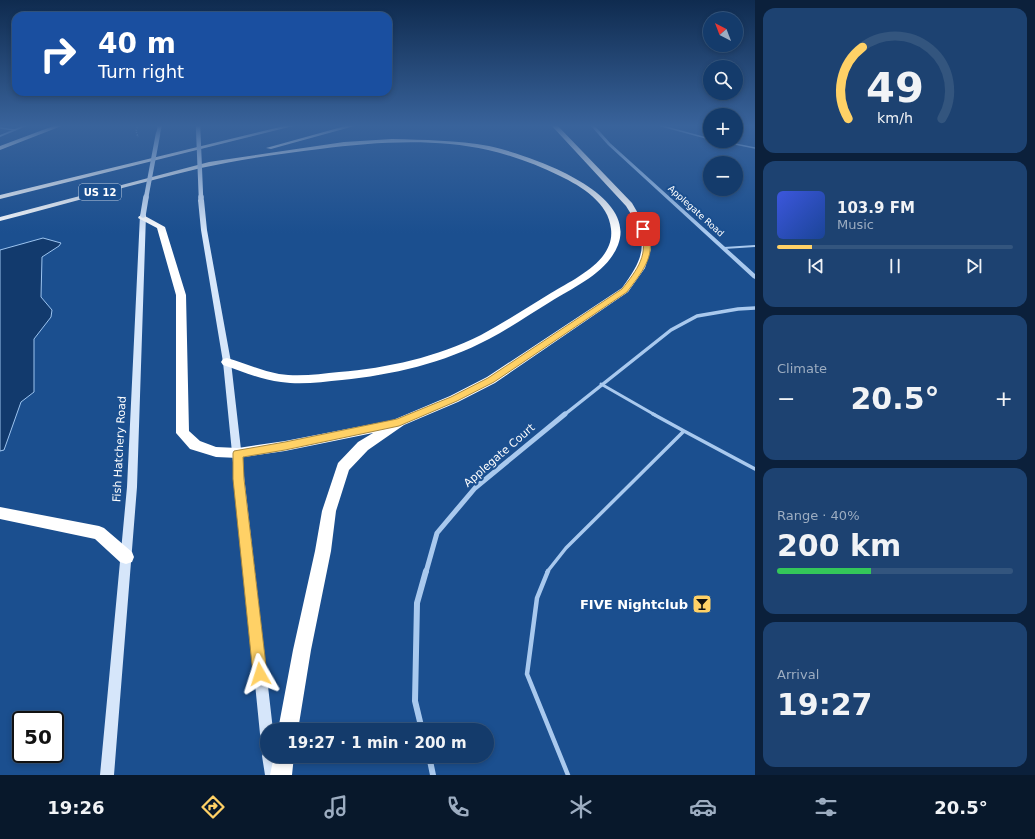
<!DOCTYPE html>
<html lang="en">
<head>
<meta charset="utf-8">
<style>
	:root { --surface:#143b6b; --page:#1d4271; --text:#f1f3f6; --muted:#9dadc1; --line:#33557e; --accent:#ffd166 }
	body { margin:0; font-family:"DejaVu Sans",sans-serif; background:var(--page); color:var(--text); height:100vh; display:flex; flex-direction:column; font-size:15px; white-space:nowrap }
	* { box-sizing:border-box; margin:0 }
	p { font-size:13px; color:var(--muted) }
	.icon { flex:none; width:22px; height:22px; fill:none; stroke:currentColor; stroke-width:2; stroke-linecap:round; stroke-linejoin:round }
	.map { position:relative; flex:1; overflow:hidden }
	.panel { display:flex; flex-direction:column; gap:8px; padding:8px; background:#0b203b; width:280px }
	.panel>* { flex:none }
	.hud { position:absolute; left:12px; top:12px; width:380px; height:84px; border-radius:12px; box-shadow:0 2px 6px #0003,0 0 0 1px var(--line); background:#1a4fa0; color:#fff; overflow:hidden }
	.needle { width:26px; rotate:318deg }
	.buttons { position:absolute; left:703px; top:12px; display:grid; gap:8px }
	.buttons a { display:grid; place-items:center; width:40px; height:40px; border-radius:50%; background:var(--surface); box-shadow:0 2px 6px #0003,0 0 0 1px var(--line); font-size:20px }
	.speed { position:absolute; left:12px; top:711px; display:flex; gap:8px; font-size:20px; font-weight:700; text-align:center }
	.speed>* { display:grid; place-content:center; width:52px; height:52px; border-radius:50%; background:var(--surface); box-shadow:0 2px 6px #0003,0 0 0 1px var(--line); line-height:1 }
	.speed .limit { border:2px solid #111; border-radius:6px; background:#fff; color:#111 }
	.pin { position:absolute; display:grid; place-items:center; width:34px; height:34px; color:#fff; margin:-17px; border-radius:8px; box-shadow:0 2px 6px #0006 }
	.me { position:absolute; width:44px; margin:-22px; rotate:354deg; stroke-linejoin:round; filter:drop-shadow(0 0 3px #0008) }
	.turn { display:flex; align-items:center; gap:14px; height:84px; padding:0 20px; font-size:18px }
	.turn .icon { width:52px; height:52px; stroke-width:2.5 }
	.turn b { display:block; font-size:28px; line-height:34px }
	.big { font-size:30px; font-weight:700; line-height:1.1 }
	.panel .card { flex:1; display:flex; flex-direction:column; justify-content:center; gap:6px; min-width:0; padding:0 14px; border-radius:12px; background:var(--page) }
	.panel .dial { align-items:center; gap:0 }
	.dial svg { height:104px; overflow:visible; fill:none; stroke:var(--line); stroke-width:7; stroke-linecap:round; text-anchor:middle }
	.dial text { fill:var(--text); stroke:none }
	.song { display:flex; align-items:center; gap:12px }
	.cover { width:48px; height:48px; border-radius:6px; background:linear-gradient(135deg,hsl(230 70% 55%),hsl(220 70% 35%)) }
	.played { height:4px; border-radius:2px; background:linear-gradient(90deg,var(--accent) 15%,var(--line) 15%) }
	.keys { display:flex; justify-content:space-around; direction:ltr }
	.heat { display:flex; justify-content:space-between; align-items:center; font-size:22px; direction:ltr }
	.charge { height:6px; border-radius:3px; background:linear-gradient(90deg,#34c759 40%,var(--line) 0) }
	.trip { position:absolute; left:260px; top:723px; width:234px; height:40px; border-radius:20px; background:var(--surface); box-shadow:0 2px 6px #0003,0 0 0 1px var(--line); font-weight:700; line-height:40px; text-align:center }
	.tab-bar { display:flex; height:64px; justify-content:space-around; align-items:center; background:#08182b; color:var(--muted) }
	.tab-bar .icon { width:28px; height:28px }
	.tab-bar .selected { color:var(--accent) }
	.tab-bar b { font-size:18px; color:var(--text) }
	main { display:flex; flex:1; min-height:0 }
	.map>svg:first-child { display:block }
	.water { fill:#123a6d; stroke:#9cc4f0 }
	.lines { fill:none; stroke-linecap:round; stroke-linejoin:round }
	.path { stroke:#a9c9ee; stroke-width:1.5; stroke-dasharray:1 1.5; stroke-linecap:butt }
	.service-far4 { stroke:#a9c9ee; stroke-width:1.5 }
	.service-far3 { stroke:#a9c9ee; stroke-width:2 }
	.service-far2 { stroke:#a9c9ee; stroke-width:3 }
	.service-far1 { stroke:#a9c9ee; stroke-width:3.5 }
	.service { stroke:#a9c9ee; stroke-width:4.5 }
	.minor-far2 { stroke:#a9c9ee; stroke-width:3.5 }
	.minor-far1 { stroke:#a9c9ee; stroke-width:5 }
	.minor { stroke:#a9c9ee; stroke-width:6 }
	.tertiary { fill:#a9c9ee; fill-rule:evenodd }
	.secondary { fill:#d6e6fa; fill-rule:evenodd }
	.motorway { fill:#fff; fill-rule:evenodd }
	.secondary-bridge-far1 { stroke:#d6e6fa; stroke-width:4.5 }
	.secondary-bridge { stroke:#d6e6fa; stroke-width:5.5 }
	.route { fill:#ffd166; stroke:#a68842 }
	.labels { text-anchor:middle; stroke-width:4; stroke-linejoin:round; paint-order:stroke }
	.far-street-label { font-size:9px; fill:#fff; stroke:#1b4f8f }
	.shield { fill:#1b4f8f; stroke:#bbcadd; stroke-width:1 }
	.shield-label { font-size:10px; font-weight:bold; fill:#fff }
	.street-label { font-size:11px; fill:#fff; stroke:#1b4f8f }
	.near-poi-label { font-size:13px; font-weight:bold; fill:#fff; stroke:#1b4f8f; text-anchor:end }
</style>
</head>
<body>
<main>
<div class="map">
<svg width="755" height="775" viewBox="0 0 755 775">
	<rect width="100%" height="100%" fill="#1b4f8f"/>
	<!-- water -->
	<path class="water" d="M43 238 61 243 59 246 42 257 41 297 52 310 51 317 34 339V392L21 402 4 450 0 451V250Z"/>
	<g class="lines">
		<!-- path -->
		<path class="path" d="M138 125 136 131 138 137"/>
		<!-- service-far4 -->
		<path class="service-far4" d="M658 125 710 139
			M0 128 15 130
			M720 141 755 148"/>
		<!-- service-far3 -->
		<path class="service-far3" d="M724 248 755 246"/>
		<!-- service-far2 -->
		<path class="service-far2" d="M601 384 655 415"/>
		<!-- service-far1 -->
		<path class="service-far1" d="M684 431 755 469
			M547 572 566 548 684 431 653 414"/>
		<!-- service -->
		<path class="service" d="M548 571 537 598 527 674 568 775"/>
		<!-- minor-far2 -->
		<path class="minor-far2" d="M564 415 671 330 697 316 738 309 755 308"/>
		<!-- minor-far1 -->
		<path class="minor-far1" d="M426 572 437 533 475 488 565 414"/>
		<!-- minor -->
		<path class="minor" d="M422 730 415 701 417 603 426 571
			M429 756 433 775"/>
		<!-- tertiary -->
		<path class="tertiary" d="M25 125H29L0 137V135Z
			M590 125H594L610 143 755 274V279L753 278 608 145Z"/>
		<!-- secondary -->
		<path class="secondary" d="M158 125H162L160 134 158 135 156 134Z
			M201 198 204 200 207 230 231 362 273 730H267V741L262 739 260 734 223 362 201 230 198 200Z
			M143 213 146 215 137 487 114 775H100L127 487 140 215Z
			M267 750V756H276L279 775H265L262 756 264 751Z"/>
		<!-- motorway -->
		<path class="motorway" d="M56 125H64L0 150V146Z
			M288 125H297L0 199V195Z
			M349 125H358L271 149 266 148Z
			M551 125H557L632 203 647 229 651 249 645 268 628 292 495 383 458 402 404 425 368 450 349 470 336 511 331 551 311 650 298 730H278L293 650 315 551 322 511 338 463 358 442 373 433 285 451 238 458 216 457 190 449 176 433V295L157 228 138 218 139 216H145L165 227 186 295 189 431 200 441 216 447 238 448 285 441 393 420 450 396 487 377 622 288C646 255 649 242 626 206Z
			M392 139C424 140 457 140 489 146 525 154 639 191 618 245 607 273 574 287 550 302 530 314 510 328 489 339 444 363 392 375 342 380 322 382 301 385 281 382 261 380 242 371 223 365L221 362 223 359 227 358C245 363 261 371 279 374 299 377 320 374 339 372 388 368 437 357 481 335 505 322 528 307 551 293 574 279 615 261 611 229 609 203 581 186 560 176 537 165 514 156 488 150 434 138 375 142 320 149 280 154 240 159 201 168 133 184 67 204 0 221V217L209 162 344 142Z
			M0 507 99 526 104 528 132 552 134 557 132 562 126 564 120 562 95 539 0 519Z
			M274 756H294L292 775H270Z"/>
		<!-- secondary-bridge-far1 -->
		<path class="secondary-bridge-far1" d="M198 125 201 198
			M146 198 158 134"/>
		<!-- secondary-bridge -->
		<path class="secondary-bridge" d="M201 197V200
			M143 215 146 197"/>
	</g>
	<!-- sky -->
	<linearGradient id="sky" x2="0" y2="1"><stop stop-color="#0f2b4f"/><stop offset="0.54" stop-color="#39639b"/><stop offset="1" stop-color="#39639b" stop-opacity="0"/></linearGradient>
	<rect width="755" height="233" fill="url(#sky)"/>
	<!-- route -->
	<path class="route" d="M643 227C647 229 647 231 648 234 657 256 639 276 627 292L494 382 457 401 399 426 285 450 243 457 244 479 267 674 265 679 260 681 255 679 253 674 233 479V453L234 451 285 442 397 419 451 397 488 378 622 289C637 270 650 254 640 229Z"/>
	<!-- icons -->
	<defs>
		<symbol id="bar-square" viewBox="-11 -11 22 22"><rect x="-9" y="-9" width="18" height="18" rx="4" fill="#ffd166" stroke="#1b4f8f"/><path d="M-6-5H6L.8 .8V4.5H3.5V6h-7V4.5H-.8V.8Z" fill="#111"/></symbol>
	</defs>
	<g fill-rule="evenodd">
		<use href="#bar-square" x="691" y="593" width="22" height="22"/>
	</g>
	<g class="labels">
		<!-- far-street labels -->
		<g class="far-street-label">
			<text transform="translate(696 211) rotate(42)" y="3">Applegate Road</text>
		</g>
		<!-- shield labels -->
		<rect class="shield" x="79" y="184" width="42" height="16" rx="3"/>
		<g class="shield-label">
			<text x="100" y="196">US 12</text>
		</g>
		<!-- street labels -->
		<g class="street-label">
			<text transform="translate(119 449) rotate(-87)" y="4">Fish Hatchery Road</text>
			<text transform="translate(499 455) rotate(-41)" y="4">Applegate Court</text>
		</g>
		<!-- near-poi labels -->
		<g class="near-poi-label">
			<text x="688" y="609">FIVE Nightclub</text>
		</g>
	</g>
</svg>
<div class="buttons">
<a><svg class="needle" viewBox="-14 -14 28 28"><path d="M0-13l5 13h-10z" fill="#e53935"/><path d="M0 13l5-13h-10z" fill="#9dadc1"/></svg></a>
<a><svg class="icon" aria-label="search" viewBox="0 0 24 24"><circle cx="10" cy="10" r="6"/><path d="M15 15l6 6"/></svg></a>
<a>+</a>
<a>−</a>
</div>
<div class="speed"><div class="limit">50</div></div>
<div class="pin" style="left:643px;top:229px;background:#d93025"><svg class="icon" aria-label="arrive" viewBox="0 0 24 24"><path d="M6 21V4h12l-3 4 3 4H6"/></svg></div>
<svg class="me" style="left:260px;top:674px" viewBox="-20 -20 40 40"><path d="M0-17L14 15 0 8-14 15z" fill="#ffd166" stroke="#fff" stroke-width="4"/></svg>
<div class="trip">19:27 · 1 min · 200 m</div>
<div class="hud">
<div class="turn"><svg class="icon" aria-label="right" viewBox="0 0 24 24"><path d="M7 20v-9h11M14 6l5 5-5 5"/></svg><div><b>40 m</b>Turn right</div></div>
</div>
</div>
<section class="panel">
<div class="card dial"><svg viewBox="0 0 100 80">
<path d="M14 69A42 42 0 1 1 86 69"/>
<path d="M14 69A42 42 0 0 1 25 14" stroke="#ffd166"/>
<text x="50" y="56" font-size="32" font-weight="700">49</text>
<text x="50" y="72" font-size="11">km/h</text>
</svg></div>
<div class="card">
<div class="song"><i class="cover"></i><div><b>103.9 FM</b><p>Music</p></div></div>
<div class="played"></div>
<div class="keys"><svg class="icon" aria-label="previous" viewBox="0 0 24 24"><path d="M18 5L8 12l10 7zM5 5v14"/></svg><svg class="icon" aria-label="pause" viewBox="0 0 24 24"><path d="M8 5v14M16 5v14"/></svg><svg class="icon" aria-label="next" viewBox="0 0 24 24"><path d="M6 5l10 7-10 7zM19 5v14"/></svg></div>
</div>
<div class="card"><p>Climate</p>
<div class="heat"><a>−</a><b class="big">20.5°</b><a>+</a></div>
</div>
<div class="card"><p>Range · 40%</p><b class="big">200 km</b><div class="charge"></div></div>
<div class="card"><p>Arrival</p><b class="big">19:27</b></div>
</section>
</main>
<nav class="tab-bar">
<b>19:26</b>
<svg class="icon selected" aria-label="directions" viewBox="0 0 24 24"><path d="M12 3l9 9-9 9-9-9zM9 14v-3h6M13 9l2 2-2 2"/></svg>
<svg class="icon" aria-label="music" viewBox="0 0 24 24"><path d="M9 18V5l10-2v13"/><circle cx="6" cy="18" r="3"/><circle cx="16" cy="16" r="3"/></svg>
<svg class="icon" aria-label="phone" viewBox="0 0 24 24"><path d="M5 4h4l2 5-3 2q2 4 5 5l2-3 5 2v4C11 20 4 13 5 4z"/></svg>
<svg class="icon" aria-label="climate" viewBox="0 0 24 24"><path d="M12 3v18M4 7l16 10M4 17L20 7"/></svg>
<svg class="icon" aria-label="car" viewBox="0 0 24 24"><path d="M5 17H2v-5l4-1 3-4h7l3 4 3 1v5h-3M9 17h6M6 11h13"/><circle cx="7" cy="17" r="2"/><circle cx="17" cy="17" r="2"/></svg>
<svg class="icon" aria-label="filters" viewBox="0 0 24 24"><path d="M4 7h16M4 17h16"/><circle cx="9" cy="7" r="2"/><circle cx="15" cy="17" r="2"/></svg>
<b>20.5°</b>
</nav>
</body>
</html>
